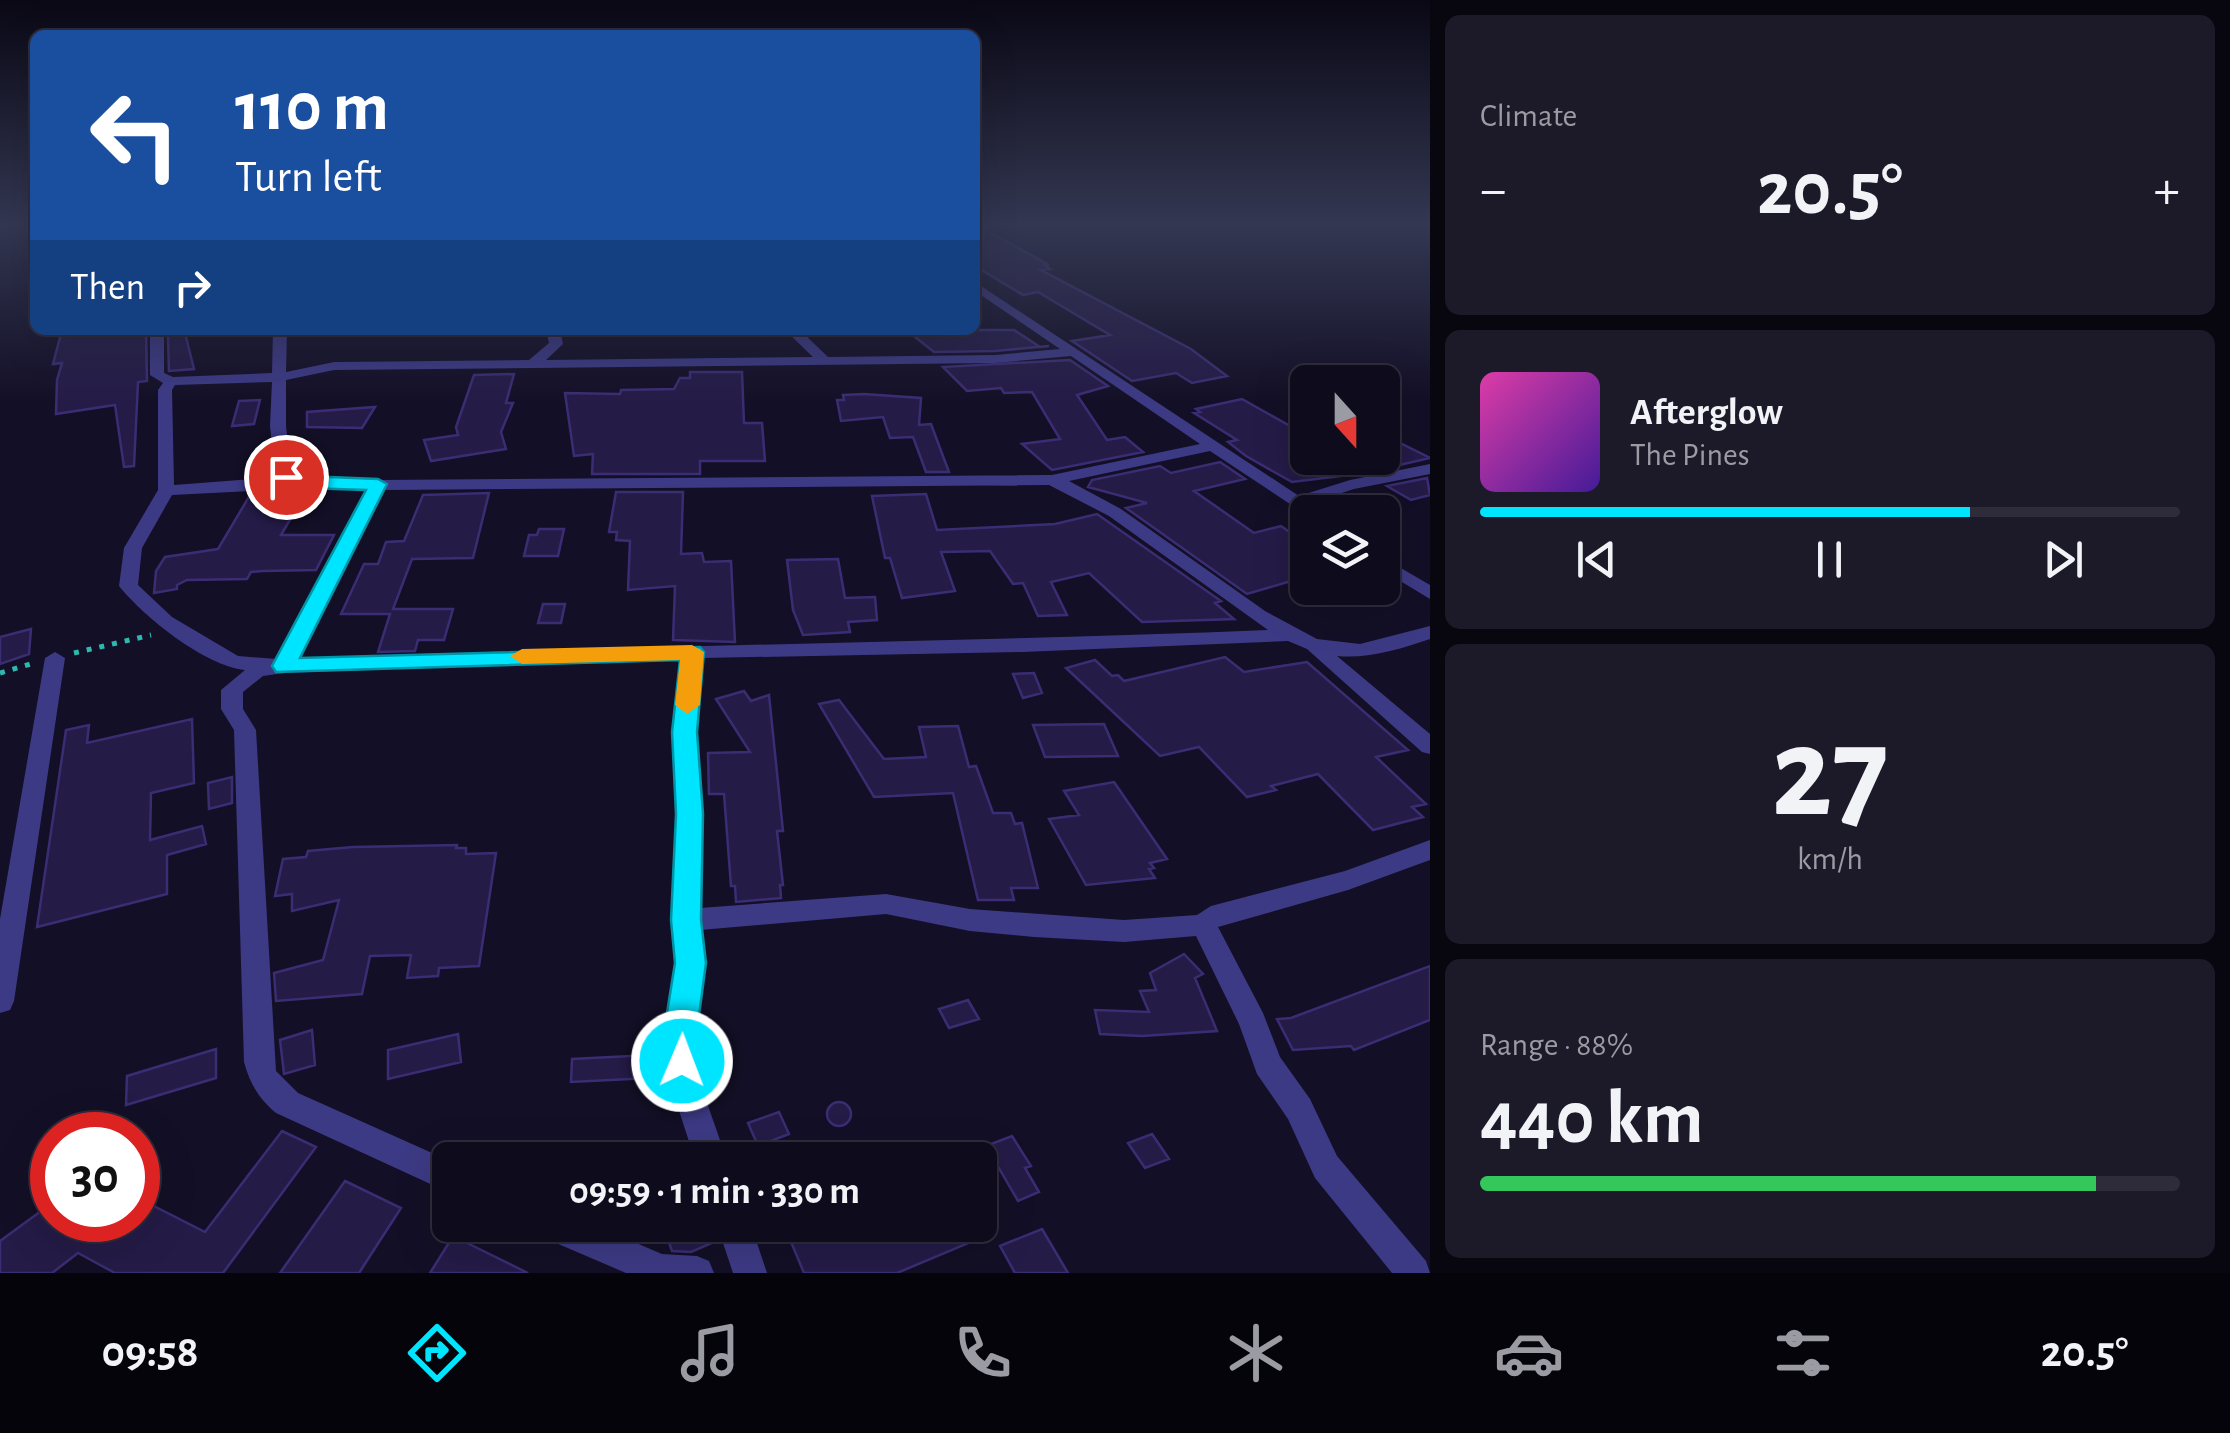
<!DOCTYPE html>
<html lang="en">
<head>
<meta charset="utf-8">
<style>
	:root { --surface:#0e0b1c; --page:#1c1929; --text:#f1f3f6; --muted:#9b9ba3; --line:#2e2b3b; --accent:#00e5ff }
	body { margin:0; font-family:"Alegreya Sans",sans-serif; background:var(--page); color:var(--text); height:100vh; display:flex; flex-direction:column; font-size:38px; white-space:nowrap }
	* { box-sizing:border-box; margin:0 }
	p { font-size:32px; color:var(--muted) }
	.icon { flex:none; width:55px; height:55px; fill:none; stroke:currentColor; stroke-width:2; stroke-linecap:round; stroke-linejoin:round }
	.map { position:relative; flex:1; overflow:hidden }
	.drawer { display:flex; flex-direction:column; gap:15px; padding:15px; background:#08060f; width:800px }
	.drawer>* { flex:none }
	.banner { position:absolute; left:30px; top:30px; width:950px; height:305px; border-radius:15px; box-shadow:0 10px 40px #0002,0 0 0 2px var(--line); background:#1a4fa0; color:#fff; overflow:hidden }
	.needle { width:65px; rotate:159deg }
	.controls { position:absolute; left:1290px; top:365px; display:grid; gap:20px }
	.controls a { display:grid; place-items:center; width:110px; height:110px; border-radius:15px; background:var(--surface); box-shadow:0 10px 40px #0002,0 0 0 2px var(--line); font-size:50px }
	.speed { position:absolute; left:30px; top:1112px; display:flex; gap:20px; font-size:50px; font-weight:700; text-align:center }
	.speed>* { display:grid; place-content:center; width:130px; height:130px; border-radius:50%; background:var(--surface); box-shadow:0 10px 40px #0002,0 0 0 2px var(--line); line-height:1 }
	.speed .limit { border:15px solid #d22; background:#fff; color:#111 }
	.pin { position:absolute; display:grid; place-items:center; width:85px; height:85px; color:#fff; margin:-42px; border:5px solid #fff; border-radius:50%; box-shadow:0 2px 10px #0007 }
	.me { position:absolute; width:110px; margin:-55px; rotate:1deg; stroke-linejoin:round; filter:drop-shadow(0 0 8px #0008) }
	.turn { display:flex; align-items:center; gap:35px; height:210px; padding:0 40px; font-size:45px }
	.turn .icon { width:130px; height:130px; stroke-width:2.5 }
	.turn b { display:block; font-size:70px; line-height:85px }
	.then { display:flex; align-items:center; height:95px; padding:0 40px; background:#0003; gap:20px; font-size:38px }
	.big { font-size:75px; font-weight:700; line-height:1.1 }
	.drawer .card { flex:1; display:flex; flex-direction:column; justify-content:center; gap:15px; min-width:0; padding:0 35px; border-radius:15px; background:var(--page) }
	.drawer .dial { align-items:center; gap:0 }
	.dial b { font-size:130px; line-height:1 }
	.song { display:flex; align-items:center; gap:30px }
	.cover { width:120px; height:120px; border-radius:15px; background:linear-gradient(135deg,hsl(320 70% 55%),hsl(260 70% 35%)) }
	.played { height:10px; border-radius:5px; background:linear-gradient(90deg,var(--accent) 70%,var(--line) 70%) }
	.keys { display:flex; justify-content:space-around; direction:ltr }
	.heat { display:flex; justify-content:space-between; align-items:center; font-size:55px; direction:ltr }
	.charge { height:15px; border-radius:8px; background:linear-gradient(90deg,#34c759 88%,var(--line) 0) }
	.trip { position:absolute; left:432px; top:1142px; width:565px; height:100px; border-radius:15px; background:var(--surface); box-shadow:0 10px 40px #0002,0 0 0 2px var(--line); font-weight:700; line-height:100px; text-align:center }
	.dock { display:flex; height:160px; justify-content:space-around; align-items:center; background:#06040b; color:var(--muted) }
	.dock .icon { width:70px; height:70px }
	.dock .on { color:var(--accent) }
	.dock b { font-size:45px; color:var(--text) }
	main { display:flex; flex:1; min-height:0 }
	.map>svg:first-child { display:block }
	.building { fill:#241b47; stroke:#3b2d73; stroke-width:2.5 }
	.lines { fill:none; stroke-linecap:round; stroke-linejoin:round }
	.path { stroke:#2fb8b0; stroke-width:5; stroke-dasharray:5 8; stroke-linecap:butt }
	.street { fill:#3d3a85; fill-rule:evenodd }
	.route { fill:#00e5ff; stroke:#0095a6; stroke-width:2.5 }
	.slow { fill:#f59e0b }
</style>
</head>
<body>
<main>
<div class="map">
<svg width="1430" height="1273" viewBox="0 0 1430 1273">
	<rect width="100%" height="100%" fill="#130f26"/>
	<!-- building -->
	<path class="building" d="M989 232 1049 265H1044L1050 269 1041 270 1191 349 1227 376 1192 383 1176 373 1132 381 1072 341 1110 335 1038 292 1023 295 975 266V234Z
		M62 330H146L147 381 138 382 134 466 124 467 115 405 56 414 57 380 62 363 53 364Z
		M942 330H1014L1040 347 1049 346 995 351 934 352 910 333Z
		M185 333 194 369 169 371 168 336Z
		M1070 360 1108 386 1077 395 1107 440 1125 437 1143 452 1052 470 1022 444 1060 439 1032 392 1004 393 1001 388 967 391 943 367Z
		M690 372H742L744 423H762L765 461H700V474H592L593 454 574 456 565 393 620 394 621 390 674 389 680 378H690Z
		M514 374 506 403H513L501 432 506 449 431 461 424 440 458 435 456 427 474 375Z
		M864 394 921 398 919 425 931 424 949 472H926L913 437 890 438 883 417 841 421 837 400H844L843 395Z
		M1242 399 1308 436V458H1382V434L1430 458 1365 473 1292 482 1246 456 1228 442 1237 440 1194 413 1200 412 1196 409Z
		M260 400 254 424 232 426 239 401Z
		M375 407 362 428 307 427V412Z
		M1220 462 1245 479 1194 491 1254 533 1281 526 1308 545V576L1247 594 1126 508 1147 503 1088 487 1092 480 1160 466 1171 473Z
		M1427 478 1430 495 1411 500 1387 486Z
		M616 492H683L681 554 702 553 704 562 731 561 735 642 673 640 675 586 628 590 630 541 616 540 617 532H609Z
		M272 493 268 501H301L281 535H334L316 570 263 571 251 572 247 579 187 580 177 585V589L154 593 156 571 165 557 218 549 250 495Z
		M489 493 473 558 412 559 393 609H453L444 640H418L415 651 378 652 390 614H341L364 564H378L386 542 404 541 423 495Z
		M926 494 937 530 1055 524 1097 514 1221 601 1215 603 1234 619 1142 622 1089 573 1051 582 1067 615 1038 616 1023 583 1013 584 990 551 941 552 955 591 902 598 890 558H885L872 496Z
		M539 529H564L558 556H524L529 535H537Z
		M838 559 845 598 875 597 877 620 848 622 850 632 803 635 793 610 787 560Z
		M543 604H565L561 623H538Z
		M31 629 29 654 0 664V637Z
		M1225 657 1244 672 1307 662 1408 750 1376 757 1426 804 1412 807 1423 817 1373 830 1318 774 1271 786 1276 790 1247 797 1199 747 1160 756 1066 668 1095 660 1112 676 1118 675 1124 681Z
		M1034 673 1042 693 1023 698 1013 674Z
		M744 691 751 701 769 695 783 831H777L783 885H780L781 898 736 902 735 886H731L724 794H709L708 753 750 752 716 699Z
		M839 700 884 759 926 757 919 727 958 726 969 767 976 766 993 813H1011L1015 824 1022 823 1038 888H1011L1014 900H978L953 793 874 797 819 704Z
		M192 719 194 783 151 793 150 840 202 826 206 844 167 855V894L37 927 66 730 89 725 87 743Z
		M1104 724 1118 756 1045 757 1033 725Z
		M232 777V803L209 809 208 783Z
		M1114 782 1167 859 1150 863 1154 868 1149 869 1155 878 1086 885 1049 819 1079 815 1064 791Z
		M457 845 456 848H466V854L496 853 479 966 439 968 438 976 407 978 411 955 370 956 362 994 276 1001 274 973 323 960 339 900 292 911V894L275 896 283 859 306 857 308 851 353 847Z
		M1184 954 1203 974 1195 978 1217 1031 1142 1036 1100 1034 1095 1010 1149 1012 1140 991 1156 990 1150 973Z
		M1430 966V1020L1354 1050 1351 1046 1293 1050 1277 1019 1291 1018Z
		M968 1000 979 1019 949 1028 939 1009Z
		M312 1030 315 1065 284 1074 280 1040Z
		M458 1034 461 1062 388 1079V1050Z
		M216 1049V1078L126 1105 127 1076Z
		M650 1055V1078L571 1082 572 1059Z
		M827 1114a12 12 0 1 1 24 0a12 12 0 1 1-24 0Z
		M779 1112 789 1134 758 1146 748 1123Z
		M282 1131 316 1147 223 1273H115L78 1253 52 1273H0V1241L52 1203V1220H138V1198L205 1232Z
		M1152 1134 1169 1159 1145 1168 1128 1143Z
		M1012 1136 1031 1166 1025 1168 1039 1192 1018 1201 986 1146Z
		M345 1181 401 1208 359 1273H280Z
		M663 1225H708L714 1242 691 1252 672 1251Z
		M833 1225H961L971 1242 897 1273H804L791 1242Z
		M1042 1229 1068 1273H1015L1000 1246Z
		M453 1236 528 1273H430Z"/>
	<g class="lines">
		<!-- path -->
		<path class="path" d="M74 653 151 635
			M0 673 34 663"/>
		<!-- street -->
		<path class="street" d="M975 282 1299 496 1350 480 1430 464V474L1354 489 1311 503 1321 512H1308V516L1210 451 1069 481 1121 509 1265 611 1317 639 1360 644 1430 626V639C1400 649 1369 659 1337 656L1430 734V754L1422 752 1307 649 1288 641 1022 652 702 658 696 732 702 814 700 908 886 894 970 909 1124 920 1197 915 1211 906 1345 871 1430 840V860L1348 890 1218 927 1263 1013 1280 1057 1310 1099 1337 1156 1426 1261 1430 1273H1392L1315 1178 1288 1119 1257 1074 1239 1024 1196 936 1124 942 1034 937 970 931 886 914 700 930 704 963 694 1038 700 1083 727 1160H695L670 1083 664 1038 676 963 673 920 678 814 674 732 681 658 284 673 263 676 243 692V709L256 730 276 1071 298 1093 450 1161V1193L276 1113C259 1099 250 1084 244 1062L234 730 221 709V690L245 670C205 666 144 617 119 586L124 548 158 490V390L163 383 150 375V330H164V373L173 377 272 373 273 330H287L286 372 334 362 529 360 549 343 546 330H560L563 344 546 360 813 357 785 330H800L828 357 995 355 1060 349 975 291ZM1071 356 1200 444 1052 475 378 480 298 476 291 470 286 426V380L334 370 995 363ZM272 382 270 426 275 472 279 477 174 485 172 390 175 385ZM289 485 367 489 277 659 238 656 172 617 138 585 142 548 172 495 268 490ZM1049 485 1109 516 1268 630C945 643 621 645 298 659L384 490Z
			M1382 557 1430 585V599L1382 570Z
			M55 652 65 658 14 1001 10 1010 0 1013V919L45 658Z
			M537 1225H594L662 1254 697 1256 709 1261 714 1273H626L542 1237Z
			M717 1225H751L767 1273H733Z"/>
	</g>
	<!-- sky -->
	<linearGradient id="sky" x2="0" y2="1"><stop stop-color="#0a0815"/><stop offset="0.56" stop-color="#333752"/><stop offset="1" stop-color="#333752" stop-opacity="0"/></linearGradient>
	<rect width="1430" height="402" fill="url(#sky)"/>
	<!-- route -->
	<path class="route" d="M286 472 305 476 378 479 387 484 300 658 700 647 704 652 697 732 703 814 701 920 706 963 696 1038 699 1061 694 1072 682 1076 670 1072 663 1038 675 963 671 920 676 814 672 732 680 660 276 672 272 666 366 490 305 488 279 481V473Z"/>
	<!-- slow -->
	<path class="slow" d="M692 645 704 652 700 705 687 714 675 705 680 660 522 664 510 656 522 649Z"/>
</svg>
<div class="controls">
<a><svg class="needle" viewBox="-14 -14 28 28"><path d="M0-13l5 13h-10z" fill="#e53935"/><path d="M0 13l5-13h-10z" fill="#9b9ba3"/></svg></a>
<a><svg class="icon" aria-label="layers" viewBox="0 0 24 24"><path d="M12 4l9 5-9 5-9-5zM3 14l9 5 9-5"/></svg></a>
</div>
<div class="speed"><div class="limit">30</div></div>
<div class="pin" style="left:286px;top:477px;background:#d93025"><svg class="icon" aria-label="arrive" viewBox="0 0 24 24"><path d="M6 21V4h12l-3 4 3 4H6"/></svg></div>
<svg class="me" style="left:682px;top:1061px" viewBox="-20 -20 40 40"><circle r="17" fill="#00e5ff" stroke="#fff" stroke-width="3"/><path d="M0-11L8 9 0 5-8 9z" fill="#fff"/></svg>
<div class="trip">09:59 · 1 min · 330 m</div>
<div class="banner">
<div class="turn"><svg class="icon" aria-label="left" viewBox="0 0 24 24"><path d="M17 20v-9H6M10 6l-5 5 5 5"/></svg><div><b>110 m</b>Turn left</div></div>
<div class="then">Then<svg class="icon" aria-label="right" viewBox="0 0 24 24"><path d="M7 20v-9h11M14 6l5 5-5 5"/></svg></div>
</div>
</div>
<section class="drawer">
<div class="card"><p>Climate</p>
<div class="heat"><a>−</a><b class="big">20.5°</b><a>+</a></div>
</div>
<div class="card">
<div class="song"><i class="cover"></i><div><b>Afterglow</b><p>The Pines</p></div></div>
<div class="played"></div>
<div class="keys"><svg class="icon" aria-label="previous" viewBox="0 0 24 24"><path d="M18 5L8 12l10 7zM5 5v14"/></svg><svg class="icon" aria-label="pause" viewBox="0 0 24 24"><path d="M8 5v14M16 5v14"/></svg><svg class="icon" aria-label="next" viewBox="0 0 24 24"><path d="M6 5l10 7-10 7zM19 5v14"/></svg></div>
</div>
<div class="card dial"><b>27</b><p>km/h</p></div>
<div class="card"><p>Range · 88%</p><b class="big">440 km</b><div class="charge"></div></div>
</section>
</main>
<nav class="dock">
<b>09:58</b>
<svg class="icon on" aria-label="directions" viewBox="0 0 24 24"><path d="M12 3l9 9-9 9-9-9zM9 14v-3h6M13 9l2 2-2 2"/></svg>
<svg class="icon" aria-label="music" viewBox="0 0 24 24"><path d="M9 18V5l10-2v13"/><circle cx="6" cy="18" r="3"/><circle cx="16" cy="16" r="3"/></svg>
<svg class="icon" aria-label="phone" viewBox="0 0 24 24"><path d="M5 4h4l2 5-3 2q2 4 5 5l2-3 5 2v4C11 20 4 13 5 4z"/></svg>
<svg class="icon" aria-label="climate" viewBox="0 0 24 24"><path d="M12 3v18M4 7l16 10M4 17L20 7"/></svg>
<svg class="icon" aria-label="car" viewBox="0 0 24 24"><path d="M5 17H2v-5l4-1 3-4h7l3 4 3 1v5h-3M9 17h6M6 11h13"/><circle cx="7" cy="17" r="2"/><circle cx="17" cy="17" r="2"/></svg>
<svg class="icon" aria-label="filters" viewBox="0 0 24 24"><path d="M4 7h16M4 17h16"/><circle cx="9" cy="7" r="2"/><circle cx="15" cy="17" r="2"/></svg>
<b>20.5°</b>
</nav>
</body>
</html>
